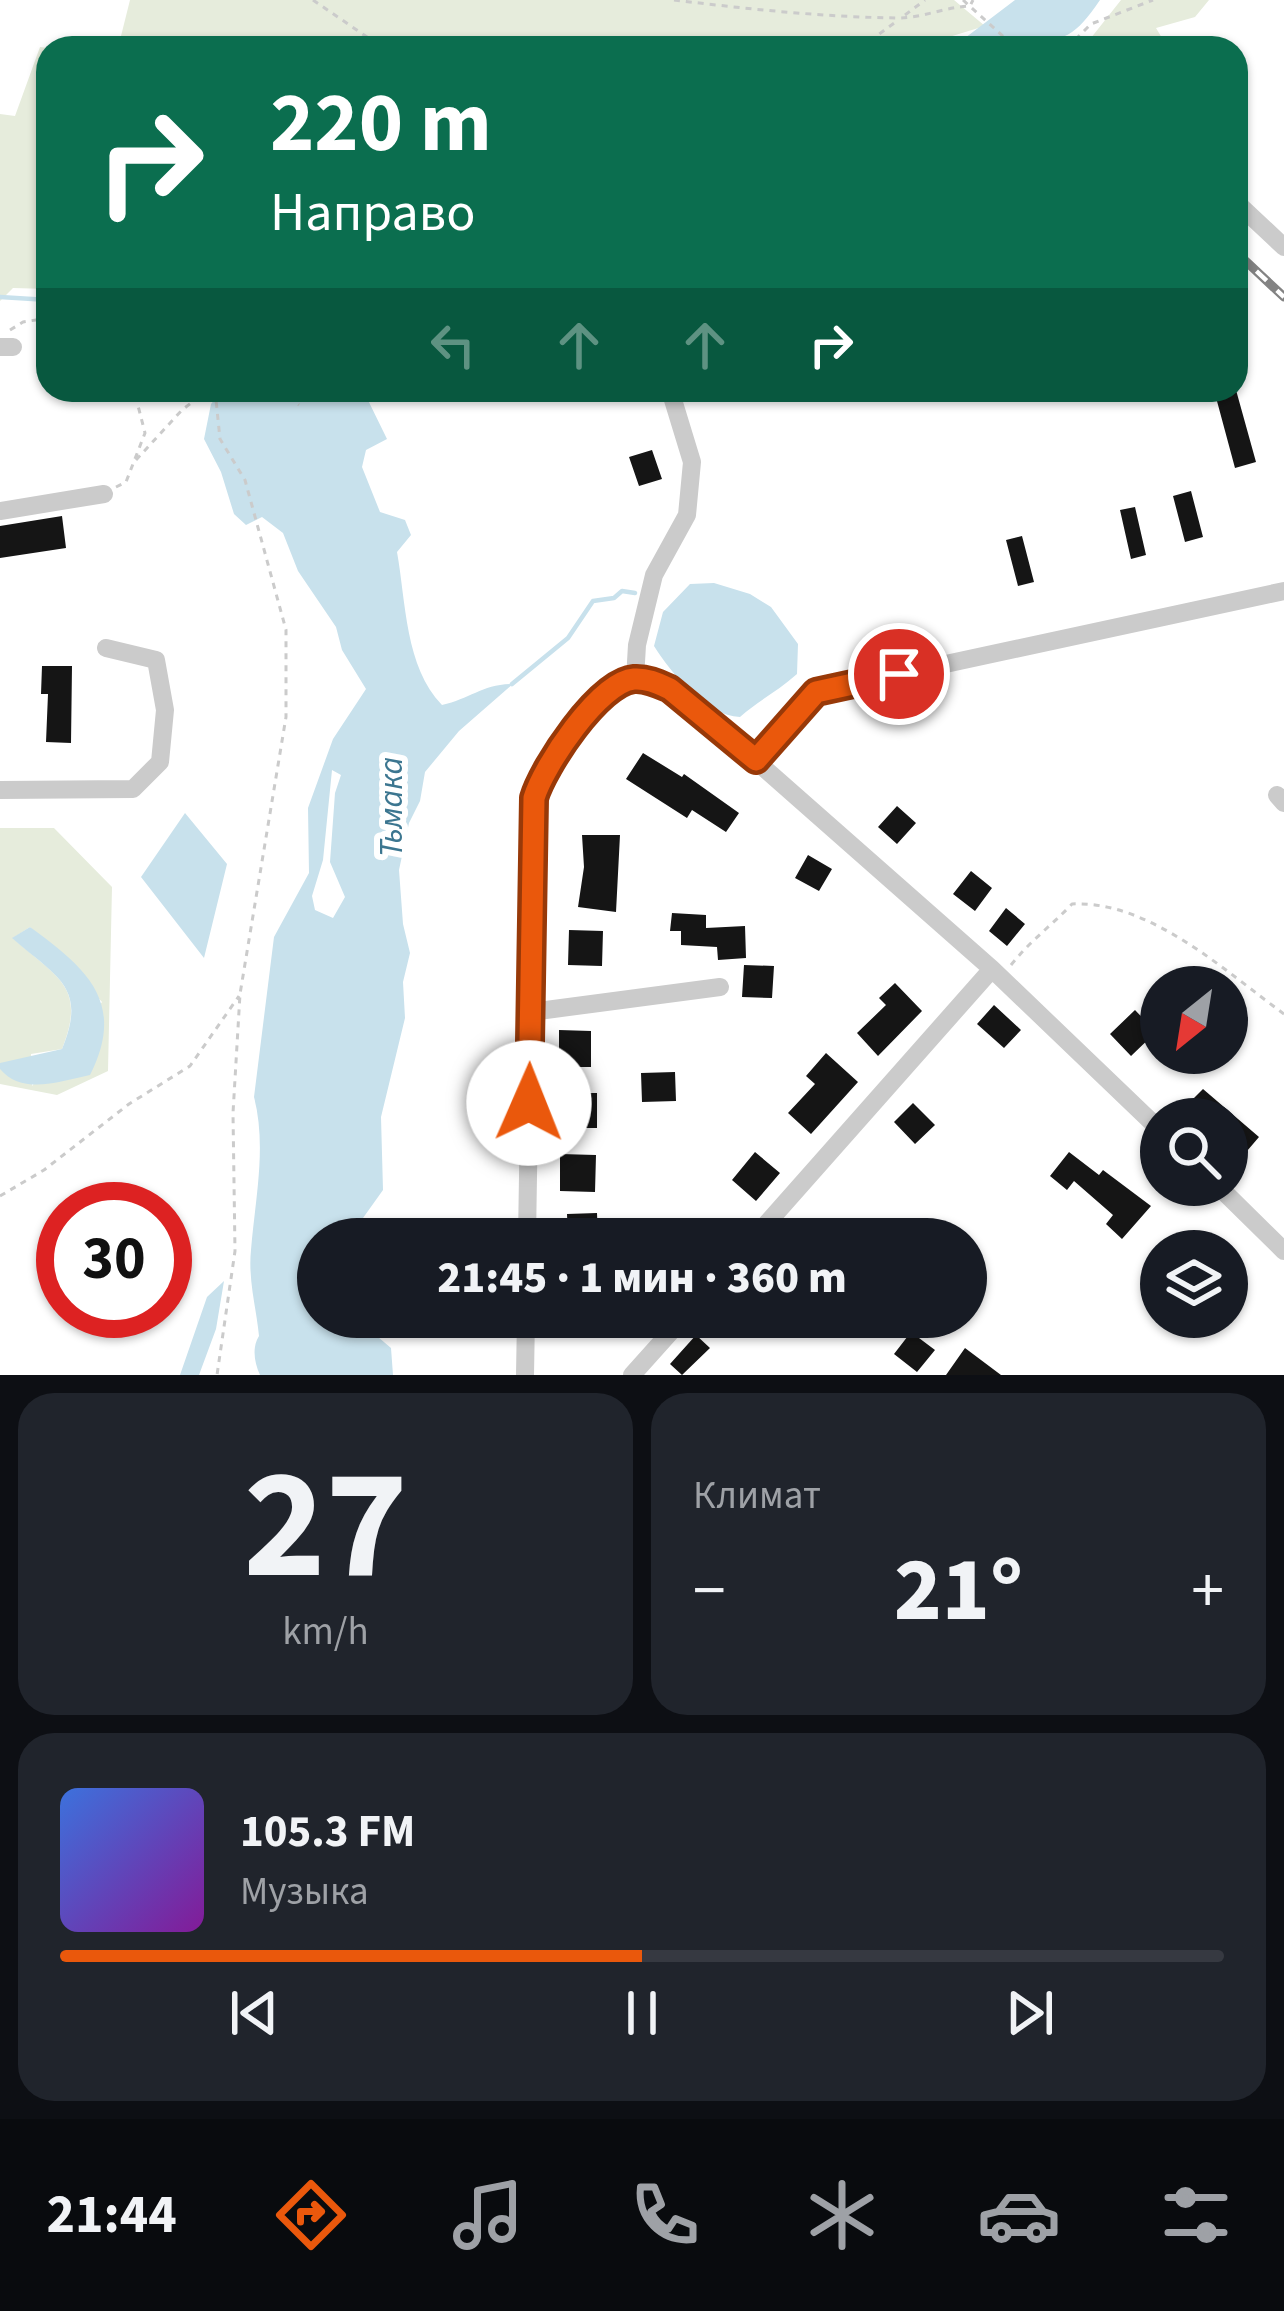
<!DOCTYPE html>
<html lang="ru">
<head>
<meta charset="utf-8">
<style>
	:root { --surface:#171b24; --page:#20242c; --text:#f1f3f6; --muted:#9ea1a6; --line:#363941; --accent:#ea580c }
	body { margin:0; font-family:"Source Sans 3",sans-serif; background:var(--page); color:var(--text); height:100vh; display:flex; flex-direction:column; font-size:45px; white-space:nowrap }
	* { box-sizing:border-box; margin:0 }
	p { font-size:39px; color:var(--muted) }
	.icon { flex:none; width:66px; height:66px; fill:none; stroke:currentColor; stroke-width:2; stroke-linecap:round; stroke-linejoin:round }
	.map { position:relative; height:1375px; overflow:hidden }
	.drawer { display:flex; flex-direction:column; gap:18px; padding:18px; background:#0d0f14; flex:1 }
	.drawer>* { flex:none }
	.guide { position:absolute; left:36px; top:36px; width:1212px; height:366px; border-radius:36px; box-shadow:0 3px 9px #0004; background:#0b6e4f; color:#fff; overflow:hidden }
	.needle { width:78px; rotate:210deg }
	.buttons { position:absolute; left:1140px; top:966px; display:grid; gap:24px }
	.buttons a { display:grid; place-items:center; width:108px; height:108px; border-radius:50%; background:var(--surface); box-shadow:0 3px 9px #0004; font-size:60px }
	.speed { position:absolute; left:36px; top:1182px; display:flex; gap:24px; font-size:60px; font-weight:700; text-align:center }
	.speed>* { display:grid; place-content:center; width:156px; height:156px; border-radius:50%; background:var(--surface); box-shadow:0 3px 9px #0004; line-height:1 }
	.speed .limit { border:18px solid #d22; background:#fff; color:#111 }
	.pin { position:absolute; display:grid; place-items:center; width:102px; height:102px; color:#fff; margin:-51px; border:6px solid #fff; border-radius:50%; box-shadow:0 3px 12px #0007 }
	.me { position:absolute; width:132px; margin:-66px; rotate:1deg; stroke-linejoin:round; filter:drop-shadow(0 0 9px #0008) }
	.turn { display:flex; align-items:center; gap:42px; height:252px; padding:0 36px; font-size:54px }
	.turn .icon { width:156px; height:156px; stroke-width:2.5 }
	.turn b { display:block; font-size:84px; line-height:102px }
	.lanes { display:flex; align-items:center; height:114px; padding:0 36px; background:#0003; justify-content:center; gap:60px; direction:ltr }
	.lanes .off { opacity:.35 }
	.big { font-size:90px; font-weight:800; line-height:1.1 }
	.drawer .tile { flex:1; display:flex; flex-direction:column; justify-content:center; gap:18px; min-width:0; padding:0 42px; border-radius:36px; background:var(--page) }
	.drawer .dial { align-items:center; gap:0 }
	.dial b { font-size:156px; line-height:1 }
	.song { display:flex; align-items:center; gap:36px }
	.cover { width:144px; height:144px; border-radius:18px; background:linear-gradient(135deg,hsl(220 70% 55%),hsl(290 70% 35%)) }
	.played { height:12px; border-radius:6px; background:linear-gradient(90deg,var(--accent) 50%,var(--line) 50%) }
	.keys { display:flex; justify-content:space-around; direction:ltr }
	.heat { display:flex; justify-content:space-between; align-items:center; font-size:66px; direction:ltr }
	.drawer .tiles { flex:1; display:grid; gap:18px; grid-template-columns:1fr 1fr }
	.tile:last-child { grid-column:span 2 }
	.trip { position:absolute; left:297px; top:1218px; width:690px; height:120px; border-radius:60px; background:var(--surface); box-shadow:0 3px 9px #0004; font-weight:800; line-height:120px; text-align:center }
	.tabs { display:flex; height:192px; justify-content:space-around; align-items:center; background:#090b0e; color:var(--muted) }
	.tabs .icon { width:84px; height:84px }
	.tabs .on { color:var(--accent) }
	.tabs b { font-size:54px; color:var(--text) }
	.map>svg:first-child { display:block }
	.green { fill:#e6ecdc; fill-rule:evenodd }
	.water { fill:#c8e1ec; fill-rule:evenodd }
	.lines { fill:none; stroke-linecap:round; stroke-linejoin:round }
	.stream { stroke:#c8e1ec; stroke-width:4.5 }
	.building { fill:#151515 }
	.path { stroke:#cbcbcb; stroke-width:3; stroke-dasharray:6 6; stroke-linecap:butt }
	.minor { stroke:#cbcbcb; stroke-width:18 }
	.rail-casing { stroke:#838383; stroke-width:9 }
	.rail { stroke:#fff; stroke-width:4.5; stroke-dasharray:14; stroke-linecap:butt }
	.route-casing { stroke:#983908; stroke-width:30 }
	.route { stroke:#ea580c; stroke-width:21 }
	.labels { text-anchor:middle; stroke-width:12; stroke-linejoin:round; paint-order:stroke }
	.water-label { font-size:33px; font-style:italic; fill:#3c7690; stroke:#fff }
</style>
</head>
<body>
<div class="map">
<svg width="1284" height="1375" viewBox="0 0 1284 1375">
	<rect width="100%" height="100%" fill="#fff"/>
	<!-- green -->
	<path class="green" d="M130 0H954L985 26 949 37 935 48H118Z
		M1121 0H1209L1195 17 1156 28 1168 48H1083Z
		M40 47 48 48V289L13 288 0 301V114L15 116Z
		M0 828H54L112 887 108 1071 57 1095 0 1084ZM30 927 102 1002 32 1086 31 1054 62 1049C87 986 57 978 13 938Z"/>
	<!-- water -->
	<path class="water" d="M1015 0H1100C1075 36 1066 42 1022 42L1015 48H936L949 37 961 41Z
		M223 390H363L387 439 366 450 362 467 380 512 405 520 411 535 397 552C406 602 405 667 442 705 470 699 483 684 513 684L459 731 425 772 420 801 409 823 399 870 403 924 410 953 403 982 405 1018 381 1117 383 1190 358 1225 354 1239H318V1317H362L365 1326 391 1348 393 1375H260C254 1362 252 1347 259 1336 256 1306 248 1280 251 1250 255 1200 267 1147 254 1097L274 937 309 873 308 808 333 739 366 689 342 650 336 627 298 571 283 533 262 517 246 525 234 514 221 472 204 439 211 404ZM332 770 341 775 335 793 330 862 345 897 333 918 315 910 312 896 323 860Z
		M714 583 750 594 771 607 798 644 797 674C778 691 758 701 740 717 706 716 671 673 654 646L663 612 690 584Z
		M185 813 227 864 204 958 141 877Z
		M30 927C86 968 127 1002 90 1075 60 1081 23 1096 0 1069V1063L62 1049C88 986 56 977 12 938Z
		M224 1281 216 1329 199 1375H180L207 1297Z"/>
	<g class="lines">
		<!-- stream -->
		<path class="stream" d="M0 297 48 300
			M512 684 568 638 593 601 614 598 622 591 635 593"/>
	</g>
	<!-- building -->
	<path class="building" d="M1214 390H1236L1256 462 1235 468Z
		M652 450 662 479 639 486 629 457Z
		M1191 491 1203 537 1185 542 1173 496Z
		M1135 507 1146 555 1131 559 1120 510Z
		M62 516 66 548 0 558V526Z
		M1022 536 1034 582 1018 586 1006 540Z
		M42 666H72L71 743 46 742 48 694H41Z
		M643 753 682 777 684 774 739 813 726 832 692 810 687 818 626 779Z
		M897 806 916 823 897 844 878 827Z
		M582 835H620L616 912 578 907 584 867Z
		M808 855 832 869 819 891 795 878Z
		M971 871 992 888 975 911 953 894Z
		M1006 908 1025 924 1007 946 989 931Z
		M672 913 706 915V928L745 926 746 958 718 960 717 947 681 945V931H670Z
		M569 930 603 931 602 966 568 965Z
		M744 965 774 966 772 998 742 997Z
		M895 983 922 1011 878 1056 857 1033 886 1005 879 998Z
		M994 1005 1021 1030 1004 1048 977 1024Z
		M1135 1010 1156 1032 1131 1056 1110 1034Z
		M559 1030 591 1031V1067H559Z
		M826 1053 858 1082 811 1134 788 1113 815 1084 806 1076Z
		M675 1072 676 1101 642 1102 641 1073Z
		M1203 1089 1259 1137 1241 1158 1227 1146 1229 1119H1194L1183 1109Z
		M562 1093H597V1128H562Z
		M913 1103 935 1125 915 1144 894 1122Z
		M755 1152 780 1173 756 1201 732 1180Z
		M1069 1152 1099 1175 1103 1170 1151 1206 1122 1239 1106 1224 1113 1215 1074 1181 1067 1190 1050 1176Z
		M560 1154 596 1155 595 1192 560 1191Z
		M597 1213 598 1239H568L567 1214Z
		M911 1332 935 1350 917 1372 894 1354Z
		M696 1335 710 1348 682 1375 670 1364Z
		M965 1348 1001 1375H946Z"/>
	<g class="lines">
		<!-- path -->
		<path class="path" d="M313 0 383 48
			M674 0C747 9 824 17 897 18 923 18 945 7 970 6L973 0
			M963 0 1016 48
			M905 15 925 0
			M860 48 897 21
			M1067 48 1091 24 1153 0
			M10 330 23 322 48 318
			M215 390 220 439 245 480 286 630V717L240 994 233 1113 235 1251 217 1375
			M279 390 299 405
			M136 460 182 410 208 390
			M116 487 126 482 145 433 134 390
			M1011 965C1030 941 1051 926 1072 904 1149 900 1225 971 1284 1014
			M0 1196 44 1170 129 1104 190 1066 239 996"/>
		<!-- minor -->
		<path class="minor" d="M1236 202 1284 247
			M0 347H13
			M0 511 104 494
			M635 679 637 645 654 575 687 515 692 462 670 390
			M756 760 816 692 1284 591
			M0 790 133 789 160 762 165 710 156 660 106 648
			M1277 795 1284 803
			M531 1012 720 987
			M1217 1185 1284 1251
			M527 1239 534 798C543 767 599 683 634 679 665 676 692 706 714 724L992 969 1161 1131
			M753 1239 992 969
			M525 1375 526 1317
			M632 1375 684 1317"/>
		<defs>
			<path id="rail" d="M1236 252 1284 297"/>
		</defs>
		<!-- rail casing -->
		<use href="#rail" class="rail-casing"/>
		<!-- rail -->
		<use href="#rail" class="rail"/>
	</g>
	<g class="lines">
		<defs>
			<path id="route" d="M529 1103 534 798C543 767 599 682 634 679 647 678 659 684 670 689L756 760 816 692 899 674"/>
		</defs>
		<!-- route casing -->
		<use href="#route" class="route-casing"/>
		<!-- route -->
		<use href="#route" class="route"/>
	</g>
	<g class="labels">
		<!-- water labels -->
		<g class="water-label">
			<text transform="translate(390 807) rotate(-90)" y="12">Тьмака</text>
		</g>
	</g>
</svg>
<div class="buttons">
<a><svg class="needle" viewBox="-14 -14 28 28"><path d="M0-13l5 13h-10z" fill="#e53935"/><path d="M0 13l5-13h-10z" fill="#9ea1a6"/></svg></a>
<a><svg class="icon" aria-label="search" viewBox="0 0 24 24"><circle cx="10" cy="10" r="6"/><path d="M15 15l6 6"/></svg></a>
<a><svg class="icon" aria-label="layers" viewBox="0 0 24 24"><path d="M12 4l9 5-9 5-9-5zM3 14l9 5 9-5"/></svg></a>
</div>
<div class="speed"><div class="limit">30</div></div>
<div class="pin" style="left:899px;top:674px;background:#d93025"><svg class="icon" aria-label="arrive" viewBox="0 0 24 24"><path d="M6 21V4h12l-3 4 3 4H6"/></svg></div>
<svg class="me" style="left:529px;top:1103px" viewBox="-20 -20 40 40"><circle r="19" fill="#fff"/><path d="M0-13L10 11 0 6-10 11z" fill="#ea580c"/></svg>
<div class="trip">21:45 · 1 мин · 360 m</div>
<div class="guide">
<div class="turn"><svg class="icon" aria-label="right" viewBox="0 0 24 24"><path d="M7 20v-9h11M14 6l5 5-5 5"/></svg><div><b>220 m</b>Направо</div></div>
<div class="lanes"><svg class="icon off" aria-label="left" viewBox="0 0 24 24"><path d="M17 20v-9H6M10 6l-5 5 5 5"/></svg><svg class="icon off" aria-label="ahead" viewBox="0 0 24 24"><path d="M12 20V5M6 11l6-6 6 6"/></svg><svg class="icon off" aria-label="ahead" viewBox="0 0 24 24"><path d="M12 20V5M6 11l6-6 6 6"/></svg><svg class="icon" aria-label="right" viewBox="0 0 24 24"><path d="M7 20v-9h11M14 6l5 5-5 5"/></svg></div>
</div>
</div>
<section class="drawer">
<div class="tiles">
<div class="tile dial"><b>27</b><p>km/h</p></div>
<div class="tile"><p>Климат</p>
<div class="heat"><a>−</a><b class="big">21°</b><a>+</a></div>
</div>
<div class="tile">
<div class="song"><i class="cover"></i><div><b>105.3 FM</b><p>Музыка</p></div></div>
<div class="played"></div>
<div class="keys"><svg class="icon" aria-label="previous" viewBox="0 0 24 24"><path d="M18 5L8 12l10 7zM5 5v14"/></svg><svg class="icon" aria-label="pause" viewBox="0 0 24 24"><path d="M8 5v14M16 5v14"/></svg><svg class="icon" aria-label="next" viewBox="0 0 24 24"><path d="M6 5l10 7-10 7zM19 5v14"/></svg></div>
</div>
</div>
</section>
<nav class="tabs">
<b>21:44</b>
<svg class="icon on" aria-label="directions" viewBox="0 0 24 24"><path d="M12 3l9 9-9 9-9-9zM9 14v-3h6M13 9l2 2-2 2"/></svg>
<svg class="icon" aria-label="music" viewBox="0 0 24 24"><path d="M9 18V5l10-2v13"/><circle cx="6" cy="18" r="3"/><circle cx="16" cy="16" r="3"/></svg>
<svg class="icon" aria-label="phone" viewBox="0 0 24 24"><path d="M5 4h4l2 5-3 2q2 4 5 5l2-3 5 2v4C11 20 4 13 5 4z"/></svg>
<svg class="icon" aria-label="climate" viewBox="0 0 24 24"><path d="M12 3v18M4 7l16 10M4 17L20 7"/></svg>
<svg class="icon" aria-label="car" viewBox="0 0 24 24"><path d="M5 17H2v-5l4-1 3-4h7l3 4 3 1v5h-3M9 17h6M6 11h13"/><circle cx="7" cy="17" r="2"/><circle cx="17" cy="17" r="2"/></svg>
<svg class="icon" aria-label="filters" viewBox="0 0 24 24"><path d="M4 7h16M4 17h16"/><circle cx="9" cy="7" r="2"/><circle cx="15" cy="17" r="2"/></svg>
</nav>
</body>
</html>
